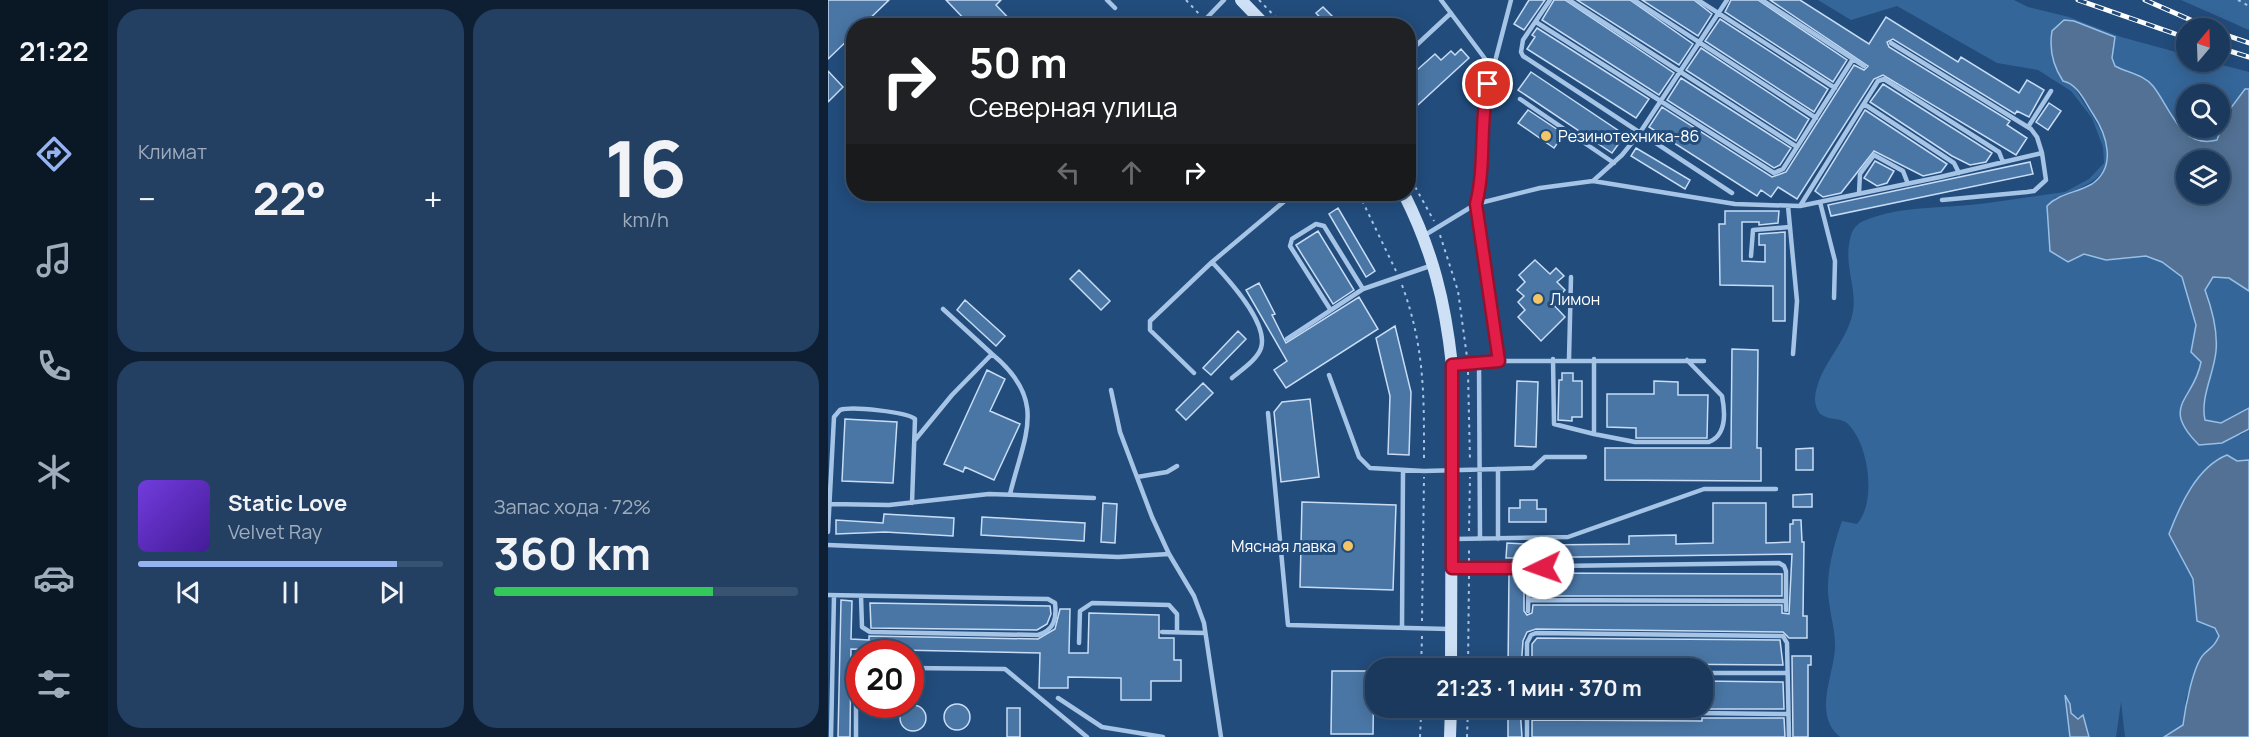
<!DOCTYPE html>
<html lang="ru">
<head>
<meta charset="utf-8">
<style>
	:root { --surface:#1a395d; --page:#234063; --text:#f1f3f6; --muted:#9facbc; --line:#385372; --accent:#95b2f1 }
	body { margin:0; font-family:Manrope,sans-serif; background:var(--page); color:var(--text); height:100vh; display:flex; flex-direction:column; font-size:22px; white-space:nowrap }
	* { box-sizing:border-box; margin:0 }
	p { font-size:20px; color:var(--muted) }
	.icon { flex:none; width:33px; height:33px; fill:none; stroke:currentColor; stroke-width:2; stroke-linecap:round; stroke-linejoin:round }
	.map { position:relative; flex:1; overflow:hidden }
	.panel { display:flex; flex-direction:column; gap:9px; padding:9px; background:#0e1f33; width:720px }
	.panel>* { flex:none }
	.banner { position:absolute; left:18px; top:18px; width:570px; height:183px; border-radius:24px; box-shadow:0 3px 15px #0003,0 0 0 2px var(--line); background:#202124; color:#fff; overflow:hidden }
	.needle { width:39px; rotate:19deg }
	.tools { position:absolute; left:1348px; top:18px; display:grid; gap:12px }
	.tools a { display:grid; place-items:center; width:54px; height:54px; border-radius:50%; background:var(--surface); box-shadow:0 3px 15px #0003,0 0 0 2px var(--line); font-size:30px }
	.speed { position:absolute; left:18px; top:640px; display:flex; gap:12px; font-size:30px; font-weight:700; text-align:center }
	.speed>* { display:grid; place-content:center; width:78px; height:78px; border-radius:50%; background:var(--surface); box-shadow:0 3px 15px #0003,0 0 0 2px var(--line); line-height:1 }
	.speed .limit { border:9px solid #d22; background:#fff; color:#111 }
	.pin { position:absolute; display:grid; place-items:center; width:51px; height:51px; color:#fff; margin:-26px; border:3px solid #fff; border-radius:50%; box-shadow:0 2px 6px #0007 }
	.me { position:absolute; width:66px; margin:-33px; rotate:267deg; stroke-linejoin:round; filter:drop-shadow(0 0 4px #0008) }
	.turn { display:flex; align-items:center; gap:21px; height:126px; padding:0 24px; font-size:27px }
	.turn .icon { width:78px; height:78px; stroke-width:2.5 }
	.turn b { display:block; font-size:42px; line-height:51px }
	.lanes { display:flex; align-items:center; height:57px; padding:0 24px; background:#0003; justify-content:center; gap:30px; direction:ltr }
	.lanes .off { opacity:.35 }
	.big { font-size:45px; font-weight:700; line-height:1.1 }
	.panel .widget { flex:1; display:flex; flex-direction:column; justify-content:center; gap:9px; min-width:0; padding:0 21px; border-radius:24px; background:var(--page) }
	.panel .dial { align-items:center; gap:0 }
	.dial b { font-size:78px; line-height:1 }
	.song { display:flex; align-items:center; gap:18px }
	.cover { width:72px; height:72px; border-radius:9px; background:linear-gradient(135deg,hsl(260 70% 55%),hsl(260 70% 35%)) }
	.played { height:6px; border-radius:3px; background:linear-gradient(90deg,var(--accent) 85%,var(--line) 85%) }
	.keys { display:flex; justify-content:space-around; direction:ltr }
	.heat { display:flex; justify-content:space-between; align-items:center; font-size:33px; direction:ltr }
	.charge { height:9px; border-radius:4px; background:linear-gradient(90deg,#34c759 72%,var(--line) 0) }
	.panel .tiles { flex:1; display:grid; gap:9px; grid-template-columns:repeat(2,1fr) }
	.trip { position:absolute; left:537px; top:658px; width:348px; height:60px; border-radius:24px; background:var(--surface); box-shadow:0 3px 15px #0003,0 0 0 2px var(--line); font-weight:700; line-height:60px; text-align:center }
	main { display:flex; flex:1; min-height:0 }
	.menu { display:flex; flex-direction:column; width:108px; justify-content:space-around; align-items:center; background:#0a1725; color:var(--muted) }
	.menu .icon { width:42px; height:42px }
	.menu .selected { color:var(--accent) }
	.menu b { font-size:27px; color:var(--text) }
	.map>svg:first-child { display:block }
	.green { fill:#356699; fill-rule:evenodd }
	.water { fill:#527194; stroke:#98bfe7; stroke-width:1.5; fill-rule:evenodd }
	.building { fill:#4a76a5; stroke:#c8ddf5; stroke-width:1.5 }
	.lines { fill:none; stroke-linecap:round; stroke-linejoin:round }
	.path { stroke:#a5c4e6; stroke-width:2; stroke-dasharray:3 4.5; stroke-linecap:butt }
	.service { stroke:#a5c4e6; stroke-width:4.5 }
	.secondary { stroke:#cee0f5; stroke-width:12 }
	.rail-casing { stroke:#fff; stroke-width:5 }
	.rail { stroke:#224c7c; stroke-width:3; stroke-dasharray:9; stroke-linecap:butt }
	.route-casing { stroke:#92132f; stroke-width:15 }
	.route { stroke:#e11d48; stroke-width:10 }
	.poi-dot { fill:#f2c566; stroke:#224c7c; stroke-width:2 }
	.labels { text-anchor:middle; stroke-width:6; stroke-linejoin:round; paint-order:stroke }
	.poi-label { font-size:16px; fill:#fff; stroke:#224c7c; text-anchor:start }
</style>
</head>
<body>
<main>
<nav class="menu">
<b>21:22</b>
<svg class="icon selected" aria-label="directions" viewBox="0 0 24 24"><path d="M12 3l9 9-9 9-9-9zM9 14v-3h6M13 9l2 2-2 2"/></svg>
<svg class="icon" aria-label="music" viewBox="0 0 24 24"><path d="M9 18V5l10-2v13"/><circle cx="6" cy="18" r="3"/><circle cx="16" cy="16" r="3"/></svg>
<svg class="icon" aria-label="phone" viewBox="0 0 24 24"><path d="M5 4h4l2 5-3 2q2 4 5 5l2-3 5 2v4C11 20 4 13 5 4z"/></svg>
<svg class="icon" aria-label="climate" viewBox="0 0 24 24"><path d="M12 3v18M4 7l16 10M4 17L20 7"/></svg>
<svg class="icon" aria-label="car" viewBox="0 0 24 24"><path d="M5 17H2v-5l4-1 3-4h7l3 4 3 1v5h-3M9 17h6M6 11h13"/><circle cx="7" cy="17" r="2"/><circle cx="17" cy="17" r="2"/></svg>
<svg class="icon" aria-label="filters" viewBox="0 0 24 24"><path d="M4 7h16M4 17h16"/><circle cx="9" cy="7" r="2"/><circle cx="15" cy="17" r="2"/></svg>
</nav>
<section class="panel">
<div class="tiles">
<div class="widget"><p>Климат</p>
<div class="heat"><a>−</a><b class="big">22°</b><a>+</a></div>
</div>
<div class="widget dial"><b>16</b><p>km/h</p></div>
<div class="widget">
<div class="song"><i class="cover"></i><div><b>Static Love</b><p>Velvet Ray</p></div></div>
<div class="played"></div>
<div class="keys"><svg class="icon" aria-label="previous" viewBox="0 0 24 24"><path d="M18 5L8 12l10 7zM5 5v14"/></svg><svg class="icon" aria-label="pause" viewBox="0 0 24 24"><path d="M8 5v14M16 5v14"/></svg><svg class="icon" aria-label="next" viewBox="0 0 24 24"><path d="M6 5l10 7-10 7zM19 5v14"/></svg></div>
</div>
<div class="widget"><p>Запас хода · 72%</p><b class="big">360 km</b><div class="charge"></div></div>
</div>
</section>
<div class="map">
<svg width="1421" height="737" viewBox="0 0 1421 737">
	<rect width="100%" height="100%" fill="#224c7c"/>
	<!-- green -->
	<path class="green" d="M990 0H1186L1200 7 1241 17 1293 37 1359 55V62H1383L1421 72V89H1417L1399 113 1389 140C1348 150 1335 92 1310 74 1304 71 1294 70 1287 66L1284 58 1287 37 1246 21H1236C1237 35 1238 73 1244 84 1279 141 1312 171 1226 198L1256 254 1278 260 1318 256 1334 262 1354 277 1368 325 1363 352 1373 362C1367 395 1342 395 1359 432L1413 435 1421 429V460L1409 461 1360 493 1341 533 1365 579 1369 621 1387 628 1391 636 1385 649 1375 654 1358 698 1355 725 1336 737H1297L1293 702 1288 737H1261L1253 719 1243 713 1242 704 1238 697 1242 737H1012C985 715 1005 677 1007 649 1008 628 999 606 1000 584 1001 563 1007 541 1014 521L1029 524C1049 502 1041 443 1019 423 1013 418 1001 420 994 415 989 412 987 404 987 399 989 368 1017 345 1024 316 1031 289 1014 266 1023 235 1025 228 1031 222 1038 220 1070 207 1108 208 1142 205 1173 202 1205 196 1237 192L1261 179 1276 163 1275 147 1264 118 1243 91 1210 70 1169 63 1069 6 1023 20ZM1359 94H1392V128H1359Z
		M1353 0H1421V30Z
		M1385 277 1401 278 1421 291V408L1393 423 1377 421C1372 397 1386 375 1388 351 1390 330 1384 309 1377 290Z"/>
	<!-- water -->
	<path class="water" d="M1236 20 1246 21 1287 37 1284 58 1287 66C1300 73 1315 74 1325 86 1342 107 1353 150 1389 140L1399 113 1417 89H1421V291L1401 278 1385 277 1377 290C1384 309 1390 330 1388 351 1386 374 1372 397 1377 420L1393 423 1421 408V429L1394 443 1371 445C1331 405 1366 401 1373 362L1363 352 1368 325 1354 277 1334 262 1318 256 1278 260 1256 254 1240 262 1222 251 1219 206C1231 193 1249 193 1264 184 1289 167 1279 135 1265 114 1257 102 1250 84 1235 81 1225 66 1221 49 1224 31ZM1359 160H1392V194H1359Z
		M1399 455 1409 461 1421 460V737H1336L1355 725C1357 709 1365 665 1376 654 1384 646 1386 647 1391 636L1387 628 1369 621 1365 579 1341 534C1352 505 1369 467 1399 455Z
		M1237 695 1242 704 1243 713 1250 719 1255 715 1261 737H1242Z"/>
	<!-- building -->
	<path class="building" d="M0 0H61L34 26H26V34L0 59Z
		M118 0H173L168 5 188 26H143Z
		M701 0H717L696 30 686 24Z
		M726 0H737L846 73 831 95 714 20Z
		M749 0H802L865 44 851 65Z
		M814 0H866L884 14 870 36Z
		M903 0H930L1019 60 1005 82 897 12Z
		M942 0H972L1041 44 1058 17 1130 62 1133 57 1191 93 1199 80 1216 90 1201 117 1189 111 1187 114 1065 39 1059 42 1061 47 1182 121 1179 125 1199 138 1188 155 1055 75 1046 79 969 199 950 187 943 197 933 190 929 196 821 127 834 107 944 177 958 172 1026 65 1036 70 1040 66Z
		M495 7 514 26H500L488 13Z
		M892 19 1000 89 986 112 877 41Z
		M709 28 821 99 808 118 699 49 707 37 704 35Z
		M873 48 981 119 968 141 858 70Z
		M633 49 641 58 580 114V78L607 54 613 60 623 51 627 55Z
		M0 71 15 87 0 102Z
		M703 72 797 135 784 153 690 90Z
		M853 78 963 148 952 165 946 168 839 100Z
		M1055 84 1164 153 1158 162 1142 165 1124 156 1042 102Z
		M1221 103 1233 111 1220 130 1208 122Z
		M700 110 736 134 726 148 690 123Z
		M1037 110 1119 164 1113 172 1095 176 1046 151 1013 193 995 197 987 191Z
		M808 148 862 180 857 189 803 156Z
		M1047 161 1066 171 1059 183 1049 186 1036 178Z
		M1202 162 1205 174 1003 216 1000 205Z
		M510 208 547 271 538 277 501 214Z
		M897 211H951L950 223 931 225V222H914V261L937 262V245H931V234L957 232V321H945V286L892 285 891 224H897Z
		M490 231 526 290 505 304 468 245Z
		M707 260 722 274 728 268 736 276 729 282 737 290 724 303 737 317 713 341 690 317 697 310 690 302 696 296 689 290 697 282 691 275Z
		M251 270 282 301 273 310 242 279Z
		M431 283 447 314 444 315 458 343 531 297 550 329 458 388 446 370 459 361 418 290Z
		M137 300 177 336 168 346 129 310Z
		M567 326 583 392 581 455 560 454 562 396 548 338Z
		M410 331 418 339 383 375 375 368Z
		M904 349 930 350 929 448H933V481L777 480V448H903Z
		M159 370 177 379 162 411 192 424 166 480 137 467 135 472 116 464Z
		M734 373H745V381H754V417H744V421L730 420 731 380H734Z
		M689 381 710 382 708 447 687 446Z
		M826 381 850 382V395H880L879 438H808V428L779 427V394H826Z
		M375 383 385 393 358 420 348 410Z
		M482 399 491 477 453 482 446 412 454 402Z
		M17 419 69 422 65 483 14 481Z
		M985 448V470H968V449Z
		M984 494V507H965V495Z
		M692 500H709V509H718V522H681V508H692Z
		M474 502 568 505 565 590 472 587Z
		M275 503 289 504 287 543 273 542Z
		M885 503H938V543L962 542V524H965V520H973L974 542H976L975 616H979V638H961L955 632 708 629 699 632 695 641 693 669H680L681 574H696V611L699 615 704 613 705 605H954V613L961 614 964 554 678 558 679 543 714 545 801 544V536L848 535V544L885 543Z
		M56 514 126 518 125 536 57 532 8 534V520L55 523Z
		M154 517 257 523 256 541 153 535Z
		M708 573 954 574V596H705V574Z
		M13 600 24 601 23 639 41 640V636L210 639 227 629 232 609H242L241 653H260L261 613 331 615V638H346V660H353V681H323V700H293V678L240 677V688H211L212 653 23 649 22 737H10Z
		M42 603 222 606 223 614 219 624 209 630 43 628Z
		M709 638 952 640 955 665 704 663V644Z
		M964 656H983V665H980V737H965Z
		M504 671H546L545 734H503Z
		M874 681 955 682 956 709H874Z
		M116 717a13 13 0 1 1 26 0a13 13 0 1 1-26 0Z
		M72 718a13 13 0 1 1 26 0a13 13 0 1 1-26 0Z
		M179 708H192V737H179Z
		M680 708H692L694 737H680Z
		M874 718H956L957 737H704V720L874 721Z"/>
	<g class="lines">
		<!-- path -->
		<path class="path" d="M358 0 372 15
			M431 0 456 26
			M1410 0 1421 6
			M580 174 606 221
			M531 194 568 271
			M612 235 630 291 639 357
			M574 285C597 348 596 396 596 462
			M640 372 642 462
			M641 531 642 477
			M641 561V546
			M594 621 596 477
			M593 669 594 636
			M640 669 641 576
			M592 737 593 716
			M639 737 640 708"/>
		<!-- service -->
		<path class="service" d="M279 0 287 8
			M613 0 664 68
			M722 0 695 40 693 52 695 56 904 193
			M741 0 969 147
			M806 0 988 118
			M870 0 1007 88
			M934 0 1036 66
			M708 22 946 173 955 169 1025 59
			M371 26 396 0
			M1063 43 1203 129 1209 137 1214 153
			M580 53 623 13
			M692 99 786 163
			M1036 104 1126 163 1131 173
			M1200 127 1223 91
			M765 181 907 204 972 206 1050 81 1056 79 1171 152 1175 162
			M1031 193 1032 174 1046 155 1075 171 1080 184
			M992 202 1007 261 1006 298
			M960 206 969 301 965 354
			M972 206 1112 177 1214 153 1218 180 1206 191 1199 192 1114 200
			M597 235 648 204 653 180 657 100 683 0
			M923 256 925 230 962 227
			M384 262C400 279 441 323 433 348 429 360 413 370 404 378
			M115 309 164 354
			M502 309 462 246 464 239 488 224 496 226 535 289
			M459 339 535 289 602 266
			M725 359 726 424 766 434
			M741 359 743 277
			M766 359V434L807 442H881C899 435 897 411 894 396L859 360
			M671 361H876
			M651 362 652 539
			M624 365 671 361 648 204 712 188 765 181 794 155 811 134 899 0
			M366 373 322 330V321L384 262 465 194
			M501 375 531 457 542 468 596 471 705 468 717 457H757
			M283 390 292 432 324 517 341 554
			M440 413 460 625 621 629
			M87 440 124 395 164 354C220 400 197 434 182 494
			M309 477 339 472 349 466
			M2 504 61 505 161 494 266 498
			M0 532 6 417 12 410C24 406 79 412 87 419L84 503
			M626 539 740 537 876 489H948
			M670 539V469
			M0 545 290 557 341 554 366 596 376 623 393 737
			M624 568 701 570 728 566 951 563 956 566 958 571V610
			M0 595 220 599 227 603C229 619 226 630 210 635L42 632 34 627 33 596
			M701 600 958 601
			M700 611 701 570
			M574 627 575 471
			M334 632 377 633
			M251 643 252 611 264 603 341 605 349 614V632
			M82 668 177 669 259 737
			M699 669V643L703 635 708 633 955 636 959 643 961 737
			M874 673H959
			M230 698 274 727 335 737
			M579 708 623 709
			M699 711 960 714
			M3 737 6 596
			M28 737V699L32 684
			M699 737V708"/>
		<!-- secondary -->
		<path class="secondary" d="M413 0 438 26
			M576 194C605 252 617 301 624 365L623 669
			M622 737 623 708"/>
		<defs>
			<path id="rail" d="M1250 0 1359 38
				M1317 0 1381 28
				M1392 33 1421 43
				M1392 48 1421 57"/>
		</defs>
		<!-- rail casing -->
		<use href="#rail" class="rail-casing"/>
		<!-- rail -->
		<use href="#rail" class="rail"/>
	</g>
	<g class="lines">
		<defs>
			<path id="route" d="M660 84C651 124 658 165 648 204L671 361 624 365V568H715"/>
		</defs>
		<!-- route casing -->
		<use href="#route" class="route-casing"/>
		<!-- route -->
		<use href="#route" class="route"/>
	</g>
	<!-- markers -->
	<g class="poi-dot">
		<circle cx="718" cy="136" r="6"/>
		<circle cx="710" cy="299" r="6"/>
		<circle cx="520" cy="546" r="6"/>
	</g>
	<g class="labels">
		<!-- poi labels -->
		<g class="poi-label">
			<text x="730" y="142">Резинотехника-86</text>
			<text x="722" y="305">Лимон</text>
			<text x="508" y="552" text-anchor="end">Мясная лавка</text>
		</g>
	</g>
</svg>
<div class="tools">
<a><svg class="needle" viewBox="-14 -14 28 28"><path d="M0-13l5 13h-10z" fill="#e53935"/><path d="M0 13l5-13h-10z" fill="#9facbc"/></svg></a>
<a><svg class="icon" aria-label="search" viewBox="0 0 24 24"><circle cx="10" cy="10" r="6"/><path d="M15 15l6 6"/></svg></a>
<a><svg class="icon" aria-label="layers" viewBox="0 0 24 24"><path d="M12 4l9 5-9 5-9-5zM3 14l9 5 9-5"/></svg></a>
</div>
<div class="speed"><div class="limit">20</div></div>
<div class="pin" style="left:660px;top:84px;background:#d93025"><svg class="icon" aria-label="arrive" viewBox="0 0 24 24"><path d="M6 21V4h12l-3 4 3 4H6"/></svg></div>
<svg class="me" style="left:715px;top:568px" viewBox="-20 -20 40 40"><circle r="19" fill="#fff"/><path d="M0-13L10 11 0 6-10 11z" fill="#e11d48"/></svg>
<div class="trip">21:23 · 1 мин · 370 m</div>
<div class="banner">
<div class="turn"><svg class="icon" aria-label="right" viewBox="0 0 24 24"><path d="M7 20v-9h11M14 6l5 5-5 5"/></svg><div><b>50 m</b>Северная улица</div></div>
<div class="lanes"><svg class="icon off" aria-label="left" viewBox="0 0 24 24"><path d="M17 20v-9H6M10 6l-5 5 5 5"/></svg><svg class="icon off" aria-label="ahead" viewBox="0 0 24 24"><path d="M12 20V5M6 11l6-6 6 6"/></svg><svg class="icon" aria-label="right" viewBox="0 0 24 24"><path d="M7 20v-9h11M14 6l5 5-5 5"/></svg></div>
</div>
</div>
</main>
</body>
</html>
